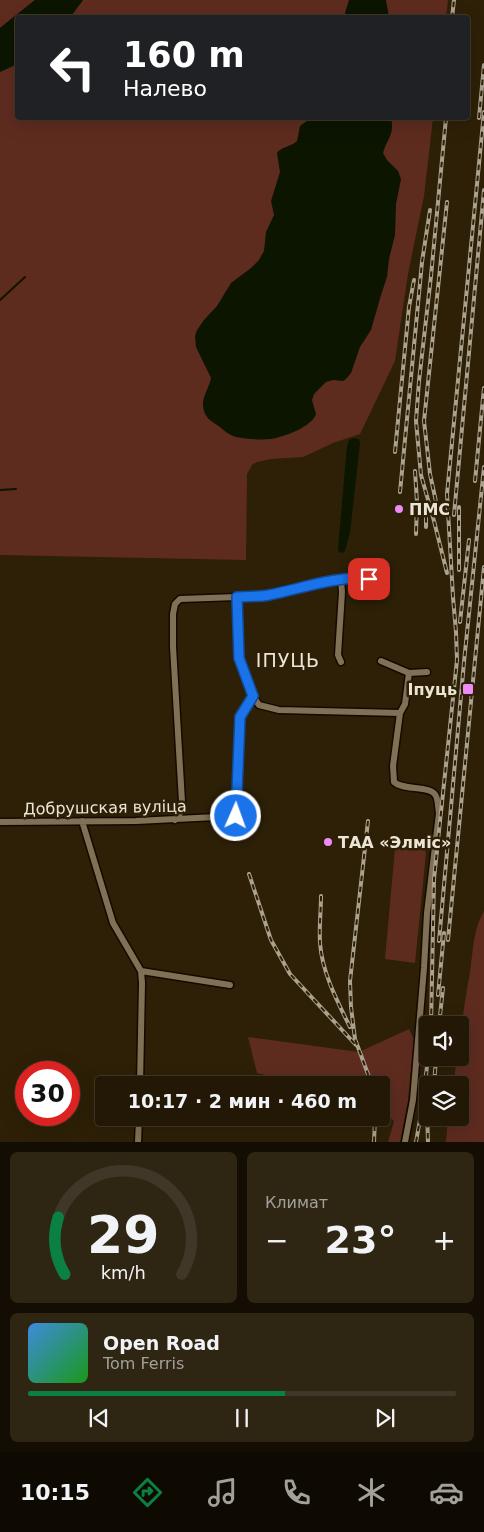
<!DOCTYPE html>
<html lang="ru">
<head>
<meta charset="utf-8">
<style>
	:root { --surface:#221805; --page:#2e2513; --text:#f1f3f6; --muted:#a2a09a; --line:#3f3727; --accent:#0b8043 }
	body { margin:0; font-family:"DejaVu Sans",sans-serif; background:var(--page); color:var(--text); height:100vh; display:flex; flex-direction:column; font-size:19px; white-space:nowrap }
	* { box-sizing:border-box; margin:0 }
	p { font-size:16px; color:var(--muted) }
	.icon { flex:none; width:28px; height:28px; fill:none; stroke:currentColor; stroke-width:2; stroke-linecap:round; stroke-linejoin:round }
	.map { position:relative; height:1142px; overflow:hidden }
	.side { display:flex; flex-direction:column; gap:10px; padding:10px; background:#130d03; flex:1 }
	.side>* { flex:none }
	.hud { position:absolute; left:15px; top:15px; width:455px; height:105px; border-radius:5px; box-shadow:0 5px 20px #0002,0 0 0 1px var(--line); background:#202124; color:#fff; overflow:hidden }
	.controls { position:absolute; left:419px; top:1016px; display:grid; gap:10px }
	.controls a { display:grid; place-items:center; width:50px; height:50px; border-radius:5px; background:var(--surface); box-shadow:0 5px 20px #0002,0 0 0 1px var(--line); font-size:25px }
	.speed { position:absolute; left:15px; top:1061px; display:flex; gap:10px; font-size:25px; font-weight:700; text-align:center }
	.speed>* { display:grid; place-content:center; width:65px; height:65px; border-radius:50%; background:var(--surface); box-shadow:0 5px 20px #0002,0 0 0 1px var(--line); line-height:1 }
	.speed .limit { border:8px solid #d22; background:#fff; color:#111 }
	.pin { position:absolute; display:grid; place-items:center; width:42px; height:42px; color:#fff; margin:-21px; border-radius:10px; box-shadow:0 2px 8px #0006 }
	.me { position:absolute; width:55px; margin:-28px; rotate:2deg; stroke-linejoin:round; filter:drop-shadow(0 0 4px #0008) }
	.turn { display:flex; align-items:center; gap:18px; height:105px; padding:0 25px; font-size:22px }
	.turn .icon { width:65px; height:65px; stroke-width:2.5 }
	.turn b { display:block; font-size:35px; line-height:42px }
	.big { font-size:38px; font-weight:800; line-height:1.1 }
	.side .tile { flex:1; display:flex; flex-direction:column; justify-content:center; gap:8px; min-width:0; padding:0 18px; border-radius:8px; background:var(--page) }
	.side .dial { align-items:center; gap:0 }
	.dial svg { height:130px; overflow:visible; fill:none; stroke:var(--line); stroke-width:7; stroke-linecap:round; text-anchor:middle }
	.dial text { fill:var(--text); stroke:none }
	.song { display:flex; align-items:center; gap:15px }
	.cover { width:60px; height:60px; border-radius:8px; background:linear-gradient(135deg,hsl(210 70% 55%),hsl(120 70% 35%)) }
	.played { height:5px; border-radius:2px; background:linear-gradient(90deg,var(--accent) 60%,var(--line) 60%) }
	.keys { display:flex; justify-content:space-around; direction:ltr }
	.heat { display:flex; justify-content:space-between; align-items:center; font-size:28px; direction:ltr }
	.side .tiles { flex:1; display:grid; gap:10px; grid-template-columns:1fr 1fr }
	.tile:last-child { grid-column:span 2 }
	.trip { position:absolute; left:95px; top:1076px; width:295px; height:50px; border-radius:5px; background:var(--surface); box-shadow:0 5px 20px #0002,0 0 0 1px var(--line); font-weight:800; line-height:50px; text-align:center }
	.dock { display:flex; height:80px; justify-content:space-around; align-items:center; background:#0e0a02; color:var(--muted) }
	.dock .icon { width:35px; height:35px }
	.dock .selected { color:var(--accent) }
	.dock b { font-size:22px; color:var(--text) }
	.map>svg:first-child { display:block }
	.green { fill:#5e2b1f }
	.water { fill:#0b1500 }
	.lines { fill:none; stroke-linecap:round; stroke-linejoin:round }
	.stream { stroke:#0b1500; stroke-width:2 }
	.minor-casing { stroke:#150900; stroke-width:9 }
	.minor { stroke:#807056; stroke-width:6 }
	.rail-casing { stroke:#aaa18e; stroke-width:4 }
	.rail { stroke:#2d2007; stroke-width:2; stroke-dasharray:5.5; stroke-linecap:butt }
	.route-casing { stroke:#114b97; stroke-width:12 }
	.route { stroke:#1a73e8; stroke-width:9 }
	.poi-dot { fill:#ef8bf7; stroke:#2d2007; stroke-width:2 }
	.labels { text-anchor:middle; stroke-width:5; stroke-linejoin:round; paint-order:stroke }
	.poi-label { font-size:16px; font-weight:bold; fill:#ece4d5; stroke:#2d2007; text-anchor:start }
	.street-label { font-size:16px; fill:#ece4d5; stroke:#2d2007 }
	.quarter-label { font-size:19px; letter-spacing:1px; fill:#ece4d5; stroke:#2d2007 }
</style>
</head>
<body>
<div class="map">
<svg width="484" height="1142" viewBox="0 0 484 1142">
	<rect width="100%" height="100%" fill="#2d2007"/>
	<!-- green -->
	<path class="green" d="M0 0H35L0 28Z
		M83 0H448L446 18H70Z
		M17 64 18 118H433L424 196 408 274 395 361 360 434 333 443 303 457 271 459 257 462 252 465 247 474 246 560 0 555V72Z
		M396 837C410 839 422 837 426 853L415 963 385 959Z
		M484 911V1142H446L448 1118H460V1085H453L457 1058H460C460 1029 465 1000 470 972 473 952 473 929 484 911Z
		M409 1029 414 1039 408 1101 400 1142H388L394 1121 381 1110V1085H310L257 1073 248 1037 359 1052Z"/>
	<!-- water -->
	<path class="water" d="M35 0H83L70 17 18 18 17 64 0 72V28Z
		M349 0H386L389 17H347L345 13Z
		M311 118H391C395 134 387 139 383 153L387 160 398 171 401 179 396 204 395 235 389 259 387 277 381 295 371 330 360 347 351 373 346 379 343 381 333 380 326 382 314 394 312 400 316 414C312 427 283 437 271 439 260 440 246 439 236 437 228 435 223 429 217 425 211 421 206 418 204 411 200 399 209 389 211 378L196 347 195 336 197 330 204 320 217 306 231 283 251 268 259 260 264 251 266 232 274 215 271 201 280 172 277 153C282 146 291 147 297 141L300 126Z
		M354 438 359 439 360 443 350 532 345 551 342 553 339 552 338 549 347 446 349 440Z"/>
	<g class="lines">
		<!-- stream -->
		<path class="stream" d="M0 300 25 277
			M0 490 16 489"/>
		<defs>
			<path id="minor" d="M341 580 342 592 338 655 341 662
				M237 597 267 595 294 588 357 577 381 581
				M381 661 409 673 405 704 400 713 393 766 394 782C404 791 431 785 436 796 438 800 438 808 439 813L427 913 424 968 413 1100 405 1142
				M409 673 427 672
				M175 820 180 813 182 802 173 647V614L175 604 180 599 237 597 239 658 253 696 259 705 279 710 400 713
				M82 821 113 923 141 971 142 983 140 1085
				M0 822 136 821 236 816 240 717 253 696
				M141 971 230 985
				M221 1118 233 1122
				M138 1142 139 1118"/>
		</defs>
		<!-- minor casing -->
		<use href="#minor" class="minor-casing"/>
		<!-- minor -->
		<use href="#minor" class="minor"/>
		<defs>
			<path id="rail" d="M452 18 454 0
				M446 118 431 276 419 381 416 421 421 475 434 521 447 573
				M479 118 484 65
				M395 452 409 307 414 280
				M415 471 417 502 416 534
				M475 481 484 388
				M400 492 422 262 430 210
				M426 506V527
				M438 511 430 474 424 421 447 202
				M454 515 484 190
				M459 570V507
				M460 622 469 540
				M368 821 350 981 351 1007 355 1039 372 1085
				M249 874 271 940 290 974 356 1045
				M321 896C321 911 319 927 320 943 322 972 337 1001 350 1027
				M448 940 484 567
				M439 941 464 662 484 467
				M438 995 444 933
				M431 1025 434 879 457 660 456 632 453 597 447 494 484 112
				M439 1025 443 988
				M426 1063 428 1032
				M434 1085 436 1058
				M427 1111 428 1142
				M374 1142 375 1118
				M416 1142 422 1108 428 1058"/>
		</defs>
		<!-- rail casing -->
		<use href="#rail" class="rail-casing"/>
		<!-- rail -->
		<use href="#rail" class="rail"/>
	</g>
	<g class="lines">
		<defs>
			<path id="route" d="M236 816 240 717 253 696 239 658 237 597C248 596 259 597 269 595 300 589 338 575 369 579"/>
		</defs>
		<!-- route casing -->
		<use href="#route" class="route-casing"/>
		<!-- route -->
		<use href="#route" class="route"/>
	</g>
	<!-- markers -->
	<g class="poi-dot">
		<circle cx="399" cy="509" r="5"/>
		<rect x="462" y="683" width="12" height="12" rx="2.5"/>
		<circle cx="328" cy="842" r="5"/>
	</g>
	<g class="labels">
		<!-- poi labels -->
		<g class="poi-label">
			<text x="409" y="515">ПМС</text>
			<text x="457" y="695" text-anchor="end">Іпуць</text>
			<text x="338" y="848">ТАА «Элміс»</text>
		</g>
		<!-- street labels -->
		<g class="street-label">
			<text transform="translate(105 807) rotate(-1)" y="6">Добрушская вуліца</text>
		</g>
		<!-- quarter labels -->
		<g class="quarter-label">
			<text x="288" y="667">ІПУЦЬ</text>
		</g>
	</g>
</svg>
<div class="controls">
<a><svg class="icon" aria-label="sound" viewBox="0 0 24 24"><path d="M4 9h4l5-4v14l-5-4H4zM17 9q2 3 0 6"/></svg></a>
<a><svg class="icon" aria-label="layers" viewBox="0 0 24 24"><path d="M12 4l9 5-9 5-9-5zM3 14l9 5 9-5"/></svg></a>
</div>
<div class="speed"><div class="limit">30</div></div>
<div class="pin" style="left:369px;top:579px;background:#d93025"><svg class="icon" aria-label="arrive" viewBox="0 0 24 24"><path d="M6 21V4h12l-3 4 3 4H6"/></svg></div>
<svg class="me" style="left:236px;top:816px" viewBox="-20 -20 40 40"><circle r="17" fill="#1a73e8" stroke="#fff" stroke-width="3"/><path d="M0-11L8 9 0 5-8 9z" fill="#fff"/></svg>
<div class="trip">10:17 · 2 мин · 460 m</div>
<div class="hud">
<div class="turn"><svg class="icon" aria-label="left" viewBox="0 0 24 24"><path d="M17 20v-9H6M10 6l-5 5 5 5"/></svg><div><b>160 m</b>Налево</div></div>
</div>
</div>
<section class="side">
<div class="tiles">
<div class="tile dial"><svg viewBox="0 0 100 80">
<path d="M14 69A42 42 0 1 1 86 69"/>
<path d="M14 69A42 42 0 0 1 10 34" stroke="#0b8043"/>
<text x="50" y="56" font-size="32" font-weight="700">29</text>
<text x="50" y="72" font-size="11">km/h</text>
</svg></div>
<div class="tile"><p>Климат</p>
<div class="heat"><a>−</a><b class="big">23°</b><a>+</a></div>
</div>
<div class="tile">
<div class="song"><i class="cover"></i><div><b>Open Road</b><p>Tom Ferris</p></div></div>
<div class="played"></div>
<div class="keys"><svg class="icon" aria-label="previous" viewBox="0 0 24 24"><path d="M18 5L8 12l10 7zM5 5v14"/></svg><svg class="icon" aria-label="pause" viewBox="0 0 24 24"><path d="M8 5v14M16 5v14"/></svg><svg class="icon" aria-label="next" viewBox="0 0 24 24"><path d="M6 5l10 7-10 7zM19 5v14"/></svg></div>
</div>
</div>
</section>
<nav class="dock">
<b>10:15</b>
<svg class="icon selected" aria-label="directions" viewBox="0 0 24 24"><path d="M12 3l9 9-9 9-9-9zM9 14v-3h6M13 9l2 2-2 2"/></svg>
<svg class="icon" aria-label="music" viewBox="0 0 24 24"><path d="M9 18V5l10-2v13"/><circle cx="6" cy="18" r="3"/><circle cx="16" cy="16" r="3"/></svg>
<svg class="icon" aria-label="phone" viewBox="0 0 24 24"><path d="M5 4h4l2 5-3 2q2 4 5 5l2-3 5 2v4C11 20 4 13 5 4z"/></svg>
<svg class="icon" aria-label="climate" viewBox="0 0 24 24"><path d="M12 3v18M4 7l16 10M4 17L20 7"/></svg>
<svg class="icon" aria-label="car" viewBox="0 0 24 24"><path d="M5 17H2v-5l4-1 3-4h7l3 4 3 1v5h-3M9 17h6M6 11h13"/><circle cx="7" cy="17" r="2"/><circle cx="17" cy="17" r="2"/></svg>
</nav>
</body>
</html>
